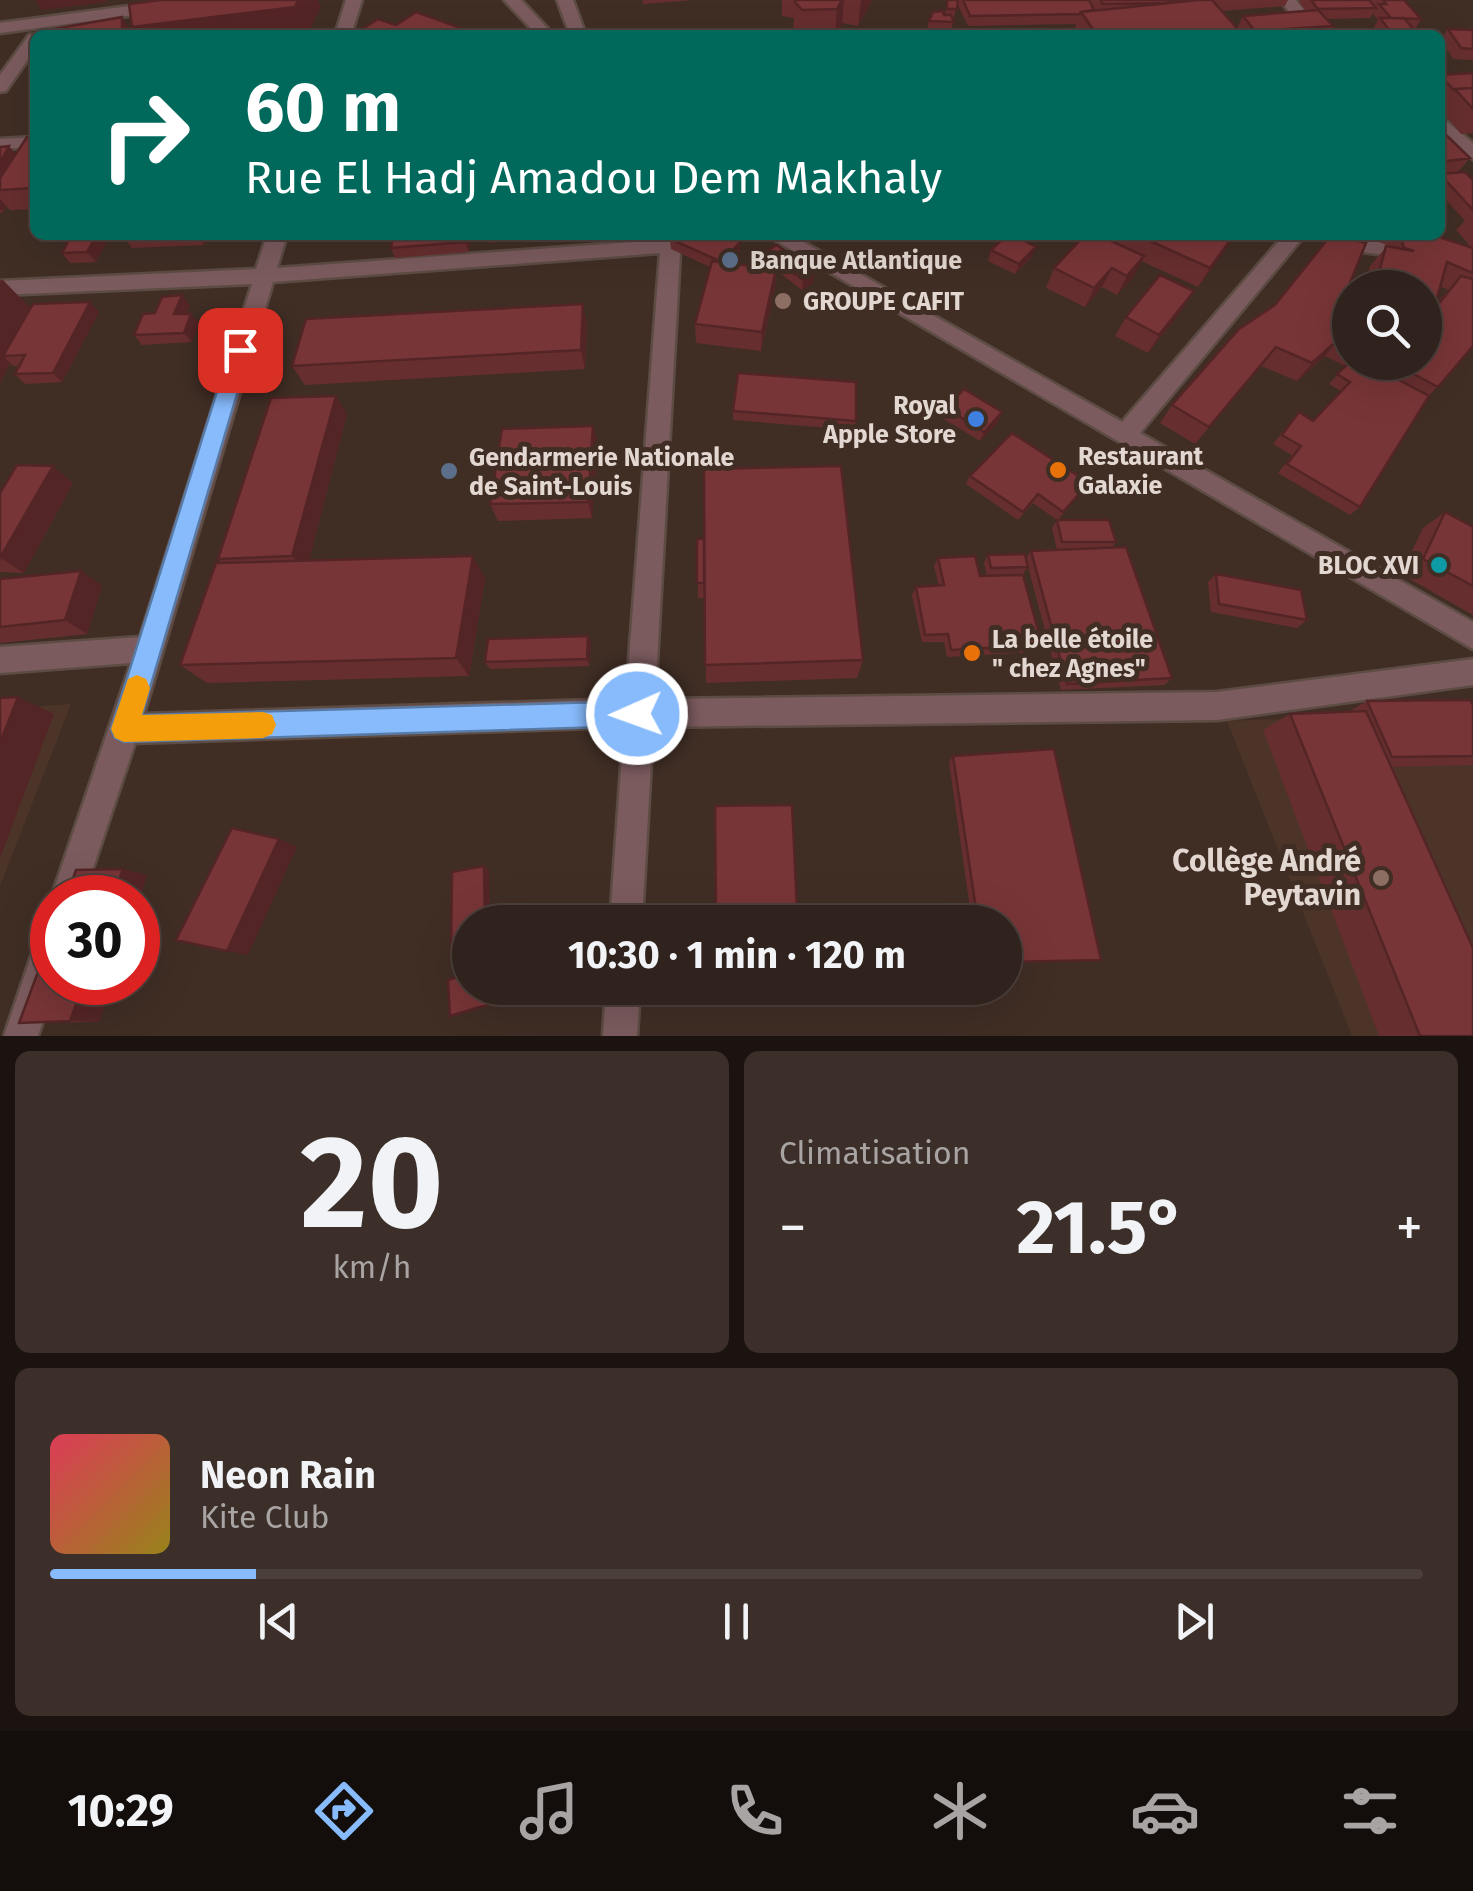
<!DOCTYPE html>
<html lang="fr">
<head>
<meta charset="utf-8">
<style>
	:root { --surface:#30221c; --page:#3c2f29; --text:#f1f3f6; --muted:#a8a4a3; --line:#4b3f3b; --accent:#87bbfc }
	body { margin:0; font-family:"Fira Sans",sans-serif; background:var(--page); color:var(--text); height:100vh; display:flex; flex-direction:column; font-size:38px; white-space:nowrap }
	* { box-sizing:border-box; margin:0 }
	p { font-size:32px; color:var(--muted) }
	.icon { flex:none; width:55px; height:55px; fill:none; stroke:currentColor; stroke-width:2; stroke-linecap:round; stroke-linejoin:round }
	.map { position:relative; height:1036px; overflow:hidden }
	.sheet { display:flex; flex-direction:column; gap:15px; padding:15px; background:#1a130f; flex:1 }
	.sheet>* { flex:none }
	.top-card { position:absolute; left:30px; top:30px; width:1415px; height:210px; border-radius:15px; box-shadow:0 10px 40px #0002,0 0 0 2px var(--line); background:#00695c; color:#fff; overflow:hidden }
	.tools { position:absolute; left:1332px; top:270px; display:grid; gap:20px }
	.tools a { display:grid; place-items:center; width:110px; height:110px; border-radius:50%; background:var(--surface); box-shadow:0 10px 40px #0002,0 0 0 2px var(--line); font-size:50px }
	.speed { position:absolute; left:30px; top:875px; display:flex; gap:20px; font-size:50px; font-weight:700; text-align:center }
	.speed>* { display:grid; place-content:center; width:130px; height:130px; border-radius:50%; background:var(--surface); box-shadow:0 10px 40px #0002,0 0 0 2px var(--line); line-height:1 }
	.speed .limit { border:15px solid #d22; background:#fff; color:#111 }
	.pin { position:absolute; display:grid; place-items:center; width:85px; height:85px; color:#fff; margin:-42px; border-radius:20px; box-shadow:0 5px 15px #0006 }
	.me { position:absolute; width:110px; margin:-55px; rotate:268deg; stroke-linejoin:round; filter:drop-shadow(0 0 8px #0008) }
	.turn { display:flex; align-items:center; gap:35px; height:210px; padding:0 50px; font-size:45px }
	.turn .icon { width:130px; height:130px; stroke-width:2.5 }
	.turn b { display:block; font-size:70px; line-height:85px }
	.big { font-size:75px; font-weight:700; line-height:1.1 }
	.sheet .card { flex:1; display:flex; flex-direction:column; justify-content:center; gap:15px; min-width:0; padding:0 35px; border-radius:15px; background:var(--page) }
	.sheet .dial { align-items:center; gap:0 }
	.dial b { font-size:130px; line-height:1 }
	.song { display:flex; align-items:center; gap:30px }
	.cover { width:120px; height:120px; border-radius:15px; background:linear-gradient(135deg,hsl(350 70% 55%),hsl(50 70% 35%)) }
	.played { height:10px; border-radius:5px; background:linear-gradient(90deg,var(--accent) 15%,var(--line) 15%) }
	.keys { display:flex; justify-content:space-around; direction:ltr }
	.heat { display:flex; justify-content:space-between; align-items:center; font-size:55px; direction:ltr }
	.sheet .tiles { flex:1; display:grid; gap:15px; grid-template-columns:1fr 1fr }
	.card:last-child { grid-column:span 2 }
	.trip { position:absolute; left:452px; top:905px; width:570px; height:100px; border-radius:50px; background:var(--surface); box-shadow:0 10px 40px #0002,0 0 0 2px var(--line); font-weight:700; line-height:100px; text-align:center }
	.menu { display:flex; height:160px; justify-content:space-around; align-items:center; background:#130e0b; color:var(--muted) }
	.menu .icon { width:70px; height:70px }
	.menu .selected { color:var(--accent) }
	.menu b { font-size:45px; color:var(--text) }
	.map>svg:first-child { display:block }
	.built { fill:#4d3428 }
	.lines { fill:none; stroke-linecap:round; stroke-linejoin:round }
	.minor-casing { stroke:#5d4c44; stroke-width:5 }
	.minor { fill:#7b5b5e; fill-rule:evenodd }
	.wall { fill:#672e2f; fill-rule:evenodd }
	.shaded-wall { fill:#542526 }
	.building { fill:#783537; stroke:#542526; stroke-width:2.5 }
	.route { fill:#87bbfc; stroke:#587aa4; stroke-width:2.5 }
	.slow { fill:#f59e0b }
	.service-dot { fill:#5c6f8a; stroke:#402e25; stroke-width:4 }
	.education-dot { fill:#8d6e63; stroke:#402e25; stroke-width:4 }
	.shop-dot { fill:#3f7fe0; stroke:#402e25; stroke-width:4 }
	.food-dot { fill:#e8710a; stroke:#402e25; stroke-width:4 }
	.culture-dot { fill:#0f9aa8; stroke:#402e25; stroke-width:4 }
	.labels { text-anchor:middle; stroke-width:10; stroke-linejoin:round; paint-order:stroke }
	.poi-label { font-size:25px; font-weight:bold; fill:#e3d7d1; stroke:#402e25; text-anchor:start }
	.near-poi-label { font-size:30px; font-weight:bold; fill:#e3d7d1; stroke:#402e25; text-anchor:end }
</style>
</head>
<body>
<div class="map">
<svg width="1473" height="1036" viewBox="0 0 1473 1036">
	<rect width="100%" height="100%" fill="#402e25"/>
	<!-- built -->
	<path class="built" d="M71 704 0 886V709Z
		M1473 712V1036H1352L1227 721Z"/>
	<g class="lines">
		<defs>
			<path id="minor" d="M175 0H217L209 5 0 33V23Z
				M346 0H362L351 35H335Z
				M504 0H521L554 35H537Z
				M557 0H573L586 35H570Z
				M1280 0H1296L1323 35H1307Z
				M29 35H41H35V49L6 91 0 92V75Z
				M1440 116 1473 143V159L1440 131Z
				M35 137V147L0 149V139Z
				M267 235H287L277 268 661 240V235H681L655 699 1217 692 1473 659V685L1217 720 653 727 642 922H610L624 727 135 743 83 898H52V902L51 898 131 663 0 673V647L140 637 252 284 0 295V281L256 269ZM660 253 626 699 144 714 273 282Z
				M766 235H791L1122 422 1284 235H1305L1140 433 1473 622V649Z
				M1315 235H1342L1473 253V267L1340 249Z
				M52 925V982H56L38 1036H4L40 930Z
				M606 988H640L637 1036H603Z"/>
		</defs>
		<!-- minor casing -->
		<use href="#minor" class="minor-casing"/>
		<!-- minor -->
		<use href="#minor" class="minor"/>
	</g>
	<!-- wall -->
	<path class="wall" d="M643 0H694L643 4Z
		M782 0H872L858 26 842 23 836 35H798L793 30 794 18 782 16Z
		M947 0H1089V2L1090 0H1288L1285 6 1222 11 1237 28 1243 16 1306 11 1299 2 1300 0H1404L1421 19 1412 35H1370L1378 20 1373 14 1376 9 1370 18 1326 19 1333 26 1328 34 1337 35H1073L1076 24 968 26 957 3 951 32H927L929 21 945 15Z
		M1448 29 1473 30V60L1453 59 1441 39Z
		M1473 73V133L1461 134 1440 109 1446 101 1440 94V74Z
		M1440 129 1470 158 1458 172 1473 180V346L1429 396 1360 507 1350 515 1278 473 1292 455 1273 444 1291 421 1299 412 1313 421 1341 391 1329 384 1345 366 1325 356 1297 381 1261 366 1195 444 1160 423 1172 405 1350 304V362H1425V288H1364L1370 266 1388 245 1356 235H1423L1472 248 1456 230 1465 221 1440 193ZM1440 286 1448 290 1435 305Z
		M35 137V209L10 210 6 206 3 212 0 213V147L15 154Z
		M72 235H105L108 239 96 262 70 263 62 253Z
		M122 235H208L204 245 132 248Z
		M212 235H239L237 240 216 241Z
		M393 235H470L469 252 395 258 391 248Z
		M485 235H558L488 243Z
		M1085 235H1235L1198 287 1141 261 1134 276 1117 295 1102 287 1085 307 1046 288 1054 268Z
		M670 239 740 252 730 263 773 268 765 262V252L813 283 802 290 776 270 775 288 761 351 696 343 695 324 710 267 671 249Z
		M991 250 1032 257 1015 274 988 261Z
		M0 279 30 308 90 302 99 312 62 382 25 384 15 374 20 366H13L10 363 0 383Z
		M190 305 186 314 199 323 192 342 142 345 134 335 155 313Z
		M1182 310 1148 353 1115 336 1126 317Z
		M587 324 585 369 305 385 292 366Z
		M946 408 998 422 980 441 942 418Z
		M733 411 856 421 854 430 733 420Z
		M347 414 309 560 485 578 469 676 207 683 180 665 222 563 218 559Z
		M593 426 598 444 592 518 498 521 490 504Z
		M970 476 1089 483 1058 520 1116 542 1112 547 1172 678 1164 685 1061 690 1028 567 1023 574 987 576 984 563 988 555 1026 558 1031 551 1057 550 1052 528 1057 520 1033 503 1018 520 966 484Z
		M73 483 24 573 0 572V491Z
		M1445 512 1473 527V615L1401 574 1423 528Z
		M697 539 863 660 857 678 706 683 705 598H698Z
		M938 558 980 576 1042 645 1037 652 947 657 944 642H922L912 595 916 587 939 586 934 566Z
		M81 571 102 586 87 634 0 643V579Z
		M1216 574 1307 620 1297 628 1211 612 1208 582Z
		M588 636 591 643 589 666 490 669 485 662Z
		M1367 701 1473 705V765L1391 767 1473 1036H1379L1263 730 1290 714 1348 712Z
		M953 756 1101 960 1093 961 1005 963V922H972L949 762Z
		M797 909 796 911 716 914V912Z
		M52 982H112L99 1022 19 1023Z"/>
	<!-- shaded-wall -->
	<path class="shaded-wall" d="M35 0H107L106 2 42 10Z
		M298 0H318L321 7 307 35H137L132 27Z
		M842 0H844L842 23 835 35 837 9Z
		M861 0H872L858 26Z
		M122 17 133 35H122Z
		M458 27 460 35H446Z
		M9 146 25 166 0 190V163Z
		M0 199 6 206 3 212 0 209Z
		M97 235H105L108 239 96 262 87 252Z
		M197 235H208L204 245Z
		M466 235H470L469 252 465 242Z
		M1235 235 1225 251 1198 287 1210 268Z
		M740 242V252L722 272V262Z
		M1036 247 1032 257 1015 274 1019 264Z
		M1144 256 1134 276 1117 295 1127 276Z
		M1112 268 1102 287 1085 307 1094 288Z
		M776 269 775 288 761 351 762 332Z
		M814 273 813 283 802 290 803 280Z
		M2 279 34 312 3 356 10 363 0 383V282Z
		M1194 291 1182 310 1148 353 1159 335Z
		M182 295 190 305 182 324 174 314Z
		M90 302 99 312 62 382 53 373Z
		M583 304 587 324 585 369 581 350Z
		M191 314 199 323 192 342 184 333Z
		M1341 337 1325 356 1297 381 1312 363Z
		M336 396 347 414 306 571 292 556Z
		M1002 412 998 422 980 441 984 432Z
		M593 426 598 444 592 518 588 502Z
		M53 466 73 483 24 573 1 558Z
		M473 556 485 578 469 676 456 658Z
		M81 571 102 586 87 634 65 620Z
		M588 636 591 643 589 666 587 659Z
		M18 697 54 714 0 858V743Z
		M279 839 297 847 248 955 227 951Z
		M484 866 489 870 490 922H485Z
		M123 869 147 875 138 904V898H113Z
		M84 982H112L99 1022 70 1021Z
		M484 988H490L492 1005 456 1016H450Z"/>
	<!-- building -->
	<path class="building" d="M161 0H298L295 7 132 27 129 4Z
		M796 0H842L837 9 802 10 795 2Z
		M947 0H958L957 9H947Z
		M963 0H1089L1094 10 1081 12 1080 14 970 16Z
		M1101 0H1199L1165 3 1102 4Z
		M1199 0H1212L1243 35H1187L1185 33 1097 35 1081 12Z
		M1311 0H1369L1376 8 1318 9Z
		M1383 0H1404L1421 19 1391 18 1379 4H1386Z
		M1318 10 1333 26 1255 31 1243 16Z
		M943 11 944 15H951L954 22 929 21 933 12Z
		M416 12 458 27 446 35H353L378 19 396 25Z
		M122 17V35H47L48 30Z
		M1380 18H1404L1415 31H1390Z
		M1448 29 1473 30V49L1461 48Z
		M1473 73V88L1455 89 1454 90 1440 75Z
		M1473 88V109L1455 89Z
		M1440 129 1470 158 1440 162Z
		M27 137H35V188L0 190V178Z
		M9 146 0 163V147Z
		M1465 172 1473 180V210L1440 174Z
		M72 235H97L87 252 62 253Z
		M393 235H466L465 242 391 248Z
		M675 235H724L740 242 722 262 670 239Z
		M1007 235H1013L1036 247 1019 264 991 250Z
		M1085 235H1098L1144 256 1127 276 1112 268 1094 288 1054 268Z
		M1137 235H1234L1210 268Z
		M1331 235H1336L1366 243 1343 300 1350 304V341L1341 337 1312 363 1276 347 1209 427 1172 405 1239 329 1275 305Z
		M1400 235H1423L1442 238 1473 248V273L1447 262 1434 309 1425 306V288H1388L1377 280 1386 246 1414 251 1404 248Z
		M777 245 814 273 803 280 765 252Z
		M712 261 776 269 762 332 695 324Z
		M1160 275 1194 291 1159 335 1126 317Z
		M1461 276 1473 279V346L1438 387 1391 362H1425V321Z
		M182 295 174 314H191L184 333 134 335 143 314 155 313 162 297Z
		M90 302 53 373 15 374 25 355 3 356 33 304Z
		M583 304 581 350 292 366 306 319Z
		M1350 362H1365L1429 396 1360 507 1287 464 1301 446 1282 435 1299 412 1313 421 1350 382 1337 374Z
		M738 373 856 382V421L733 411Z
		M964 389 1002 412 984 432 946 408Z
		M336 396 292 556 218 559 271 398Z
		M593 426 588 502 490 504 502 429Z
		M1012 433 1089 483 1063 512 1038 494 1023 512 970 476Z
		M17 465 53 466 0 558V493Z
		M841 466 863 660 705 665 704 469Z
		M1445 512 1473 527V586L1423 559Z
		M1057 520H1109L1116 542H1062Z
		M697 539H704V583H697Z
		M1126 547 1172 678 1067 684 1031 551Z
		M1025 554 1028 567 991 568 988 555Z
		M473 556 456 658 180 665 216 563Z
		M975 556 980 576 1023 575 1042 645 951 650 948 634 925 635 916 587 944 585 938 558Z
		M81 571 65 620 0 627V579Z
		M1216 574 1301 590 1307 620 1219 604Z
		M588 636 587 659 485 662 488 639Z
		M18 697 0 743V698Z
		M1470 700 1473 705V756L1392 757 1367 701Z
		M1366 711 1473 948V1036H1420L1290 714Z
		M1054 749 1101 960 1005 962V922H978L953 756Z
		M792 805 797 909 716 912 715 806Z
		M232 828 279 839 227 951 176 940Z
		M484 866 485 922H470V955L451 958 452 872Z
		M123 869 113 898H66L76 870Z
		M52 934V982H84L70 1021 19 1023Z
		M470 973V988H484L486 1005 450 1016 448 980Z"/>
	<!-- route -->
	<path class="route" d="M240 343 250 350 142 715 637 701 646 705 650 714 646 722 637 726 124 742 115 738 111 729 230 350Z"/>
	<!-- slow -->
	<path class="slow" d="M137 675 146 679 150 688 142 715 263 712 272 715 276 725 272 734 263 738 124 742 115 738 111 729 128 679Z"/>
	<!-- markers -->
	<g class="service-dot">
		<circle cx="730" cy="260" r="10"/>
		<circle cx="449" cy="471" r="10"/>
	</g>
	<g class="education-dot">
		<circle cx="783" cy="301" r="10"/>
		<circle cx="1381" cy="878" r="10"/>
	</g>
	<circle class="shop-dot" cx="976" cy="419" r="10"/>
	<g class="food-dot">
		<circle cx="1058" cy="470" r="10"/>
		<circle cx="972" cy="653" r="10"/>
	</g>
	<circle class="culture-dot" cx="1439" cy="565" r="10"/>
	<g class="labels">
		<!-- poi labels -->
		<g class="poi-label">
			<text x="750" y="269">Banque Atlantique</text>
			<text x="803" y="310">GROUPE CAFIT</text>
			<text x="956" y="414" text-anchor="end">Royal<tspan x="956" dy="29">Apple Store</tspan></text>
			<text x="1078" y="465">Restaurant<tspan x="1078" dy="29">Galaxie</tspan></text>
			<text x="469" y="466">Gendarmerie Nationale<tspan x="469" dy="29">de Saint-Louis</tspan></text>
			<text x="1419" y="574" text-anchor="end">BLOC XVI</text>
			<text x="992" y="648">La belle étoile<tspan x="992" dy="29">" chez Agnes"</tspan></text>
		</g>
		<!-- near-poi labels -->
		<g class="near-poi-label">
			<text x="1361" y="871">Collège André<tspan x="1361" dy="34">Peytavin</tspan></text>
		</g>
	</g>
</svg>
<div class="tools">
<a><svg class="icon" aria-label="search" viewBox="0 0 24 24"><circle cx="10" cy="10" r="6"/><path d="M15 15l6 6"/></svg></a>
</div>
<div class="speed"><div class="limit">30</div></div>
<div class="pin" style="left:240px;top:350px;background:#d93025"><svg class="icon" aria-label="arrive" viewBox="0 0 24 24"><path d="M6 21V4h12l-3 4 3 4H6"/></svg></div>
<svg class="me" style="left:637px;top:714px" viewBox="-20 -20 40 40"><circle r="17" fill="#87bbfc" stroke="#fff" stroke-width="3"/><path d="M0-11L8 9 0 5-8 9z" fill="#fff"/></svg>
<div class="trip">10:30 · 1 min · 120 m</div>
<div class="top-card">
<div class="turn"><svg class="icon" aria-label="right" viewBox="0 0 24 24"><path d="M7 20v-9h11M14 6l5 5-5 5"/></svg><div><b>60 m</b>Rue El Hadj Amadou Dem Makhaly</div></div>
</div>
</div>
<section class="sheet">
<div class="tiles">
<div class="card dial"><b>20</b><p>km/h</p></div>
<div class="card"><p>Climatisation</p>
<div class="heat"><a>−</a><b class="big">21.5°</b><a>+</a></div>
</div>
<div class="card">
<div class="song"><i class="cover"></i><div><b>Neon Rain</b><p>Kite Club</p></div></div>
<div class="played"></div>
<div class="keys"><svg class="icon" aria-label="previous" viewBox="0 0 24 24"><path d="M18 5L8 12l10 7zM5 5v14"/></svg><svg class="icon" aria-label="pause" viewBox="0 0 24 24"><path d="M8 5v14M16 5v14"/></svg><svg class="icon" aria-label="next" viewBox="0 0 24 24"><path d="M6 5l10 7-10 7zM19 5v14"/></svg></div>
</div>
</div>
</section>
<nav class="menu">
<b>10:29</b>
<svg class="icon selected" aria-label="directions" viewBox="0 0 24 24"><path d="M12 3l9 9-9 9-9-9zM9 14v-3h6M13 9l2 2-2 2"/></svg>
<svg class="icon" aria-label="music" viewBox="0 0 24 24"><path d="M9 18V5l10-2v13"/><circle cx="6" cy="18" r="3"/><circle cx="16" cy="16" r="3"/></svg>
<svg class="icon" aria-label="phone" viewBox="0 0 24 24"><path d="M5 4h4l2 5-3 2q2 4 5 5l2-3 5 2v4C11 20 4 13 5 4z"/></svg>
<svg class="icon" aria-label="climate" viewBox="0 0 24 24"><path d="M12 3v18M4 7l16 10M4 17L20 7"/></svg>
<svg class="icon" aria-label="car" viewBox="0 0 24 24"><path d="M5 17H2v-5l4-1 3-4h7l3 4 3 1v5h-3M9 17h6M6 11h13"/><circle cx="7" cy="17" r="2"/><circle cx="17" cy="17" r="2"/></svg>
<svg class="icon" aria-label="filters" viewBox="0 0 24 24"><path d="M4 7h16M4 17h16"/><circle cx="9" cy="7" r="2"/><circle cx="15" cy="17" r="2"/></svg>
</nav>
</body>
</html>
